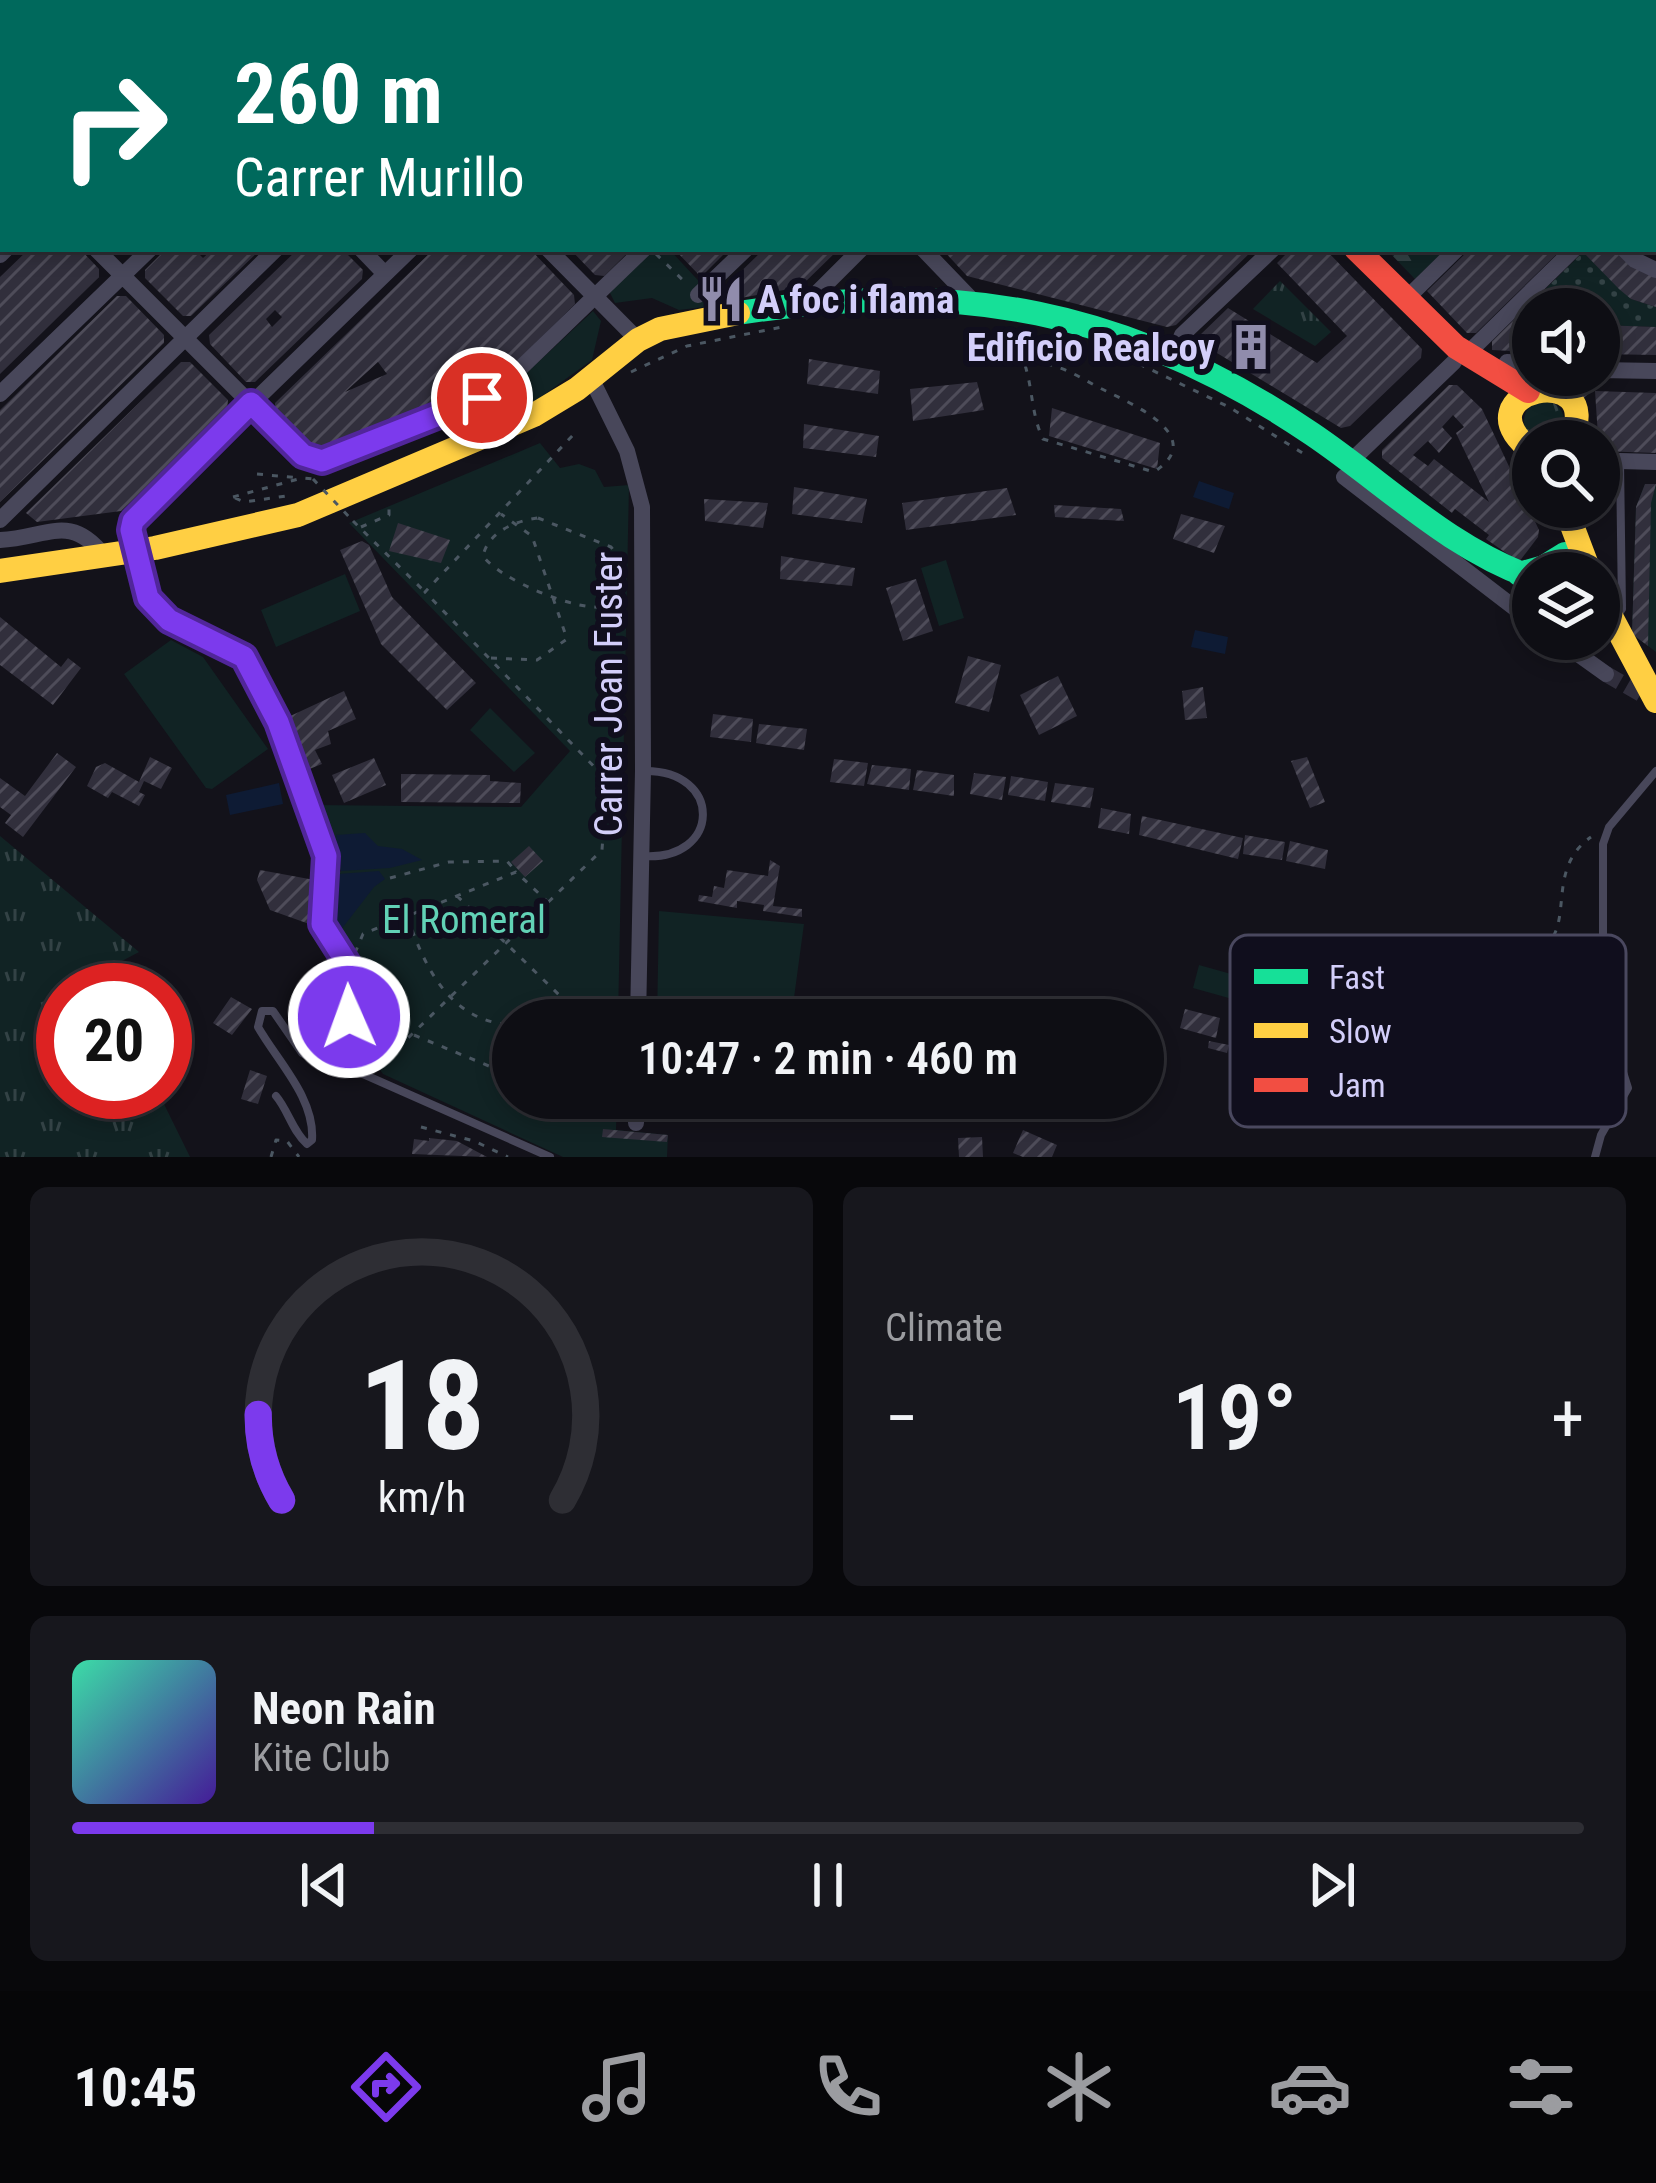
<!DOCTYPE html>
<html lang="en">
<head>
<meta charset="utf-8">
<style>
	:root { --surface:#0e0e14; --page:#17171d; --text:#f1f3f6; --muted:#9b9ca0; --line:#2e2e34; --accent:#7c3aed }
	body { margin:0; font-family:"Roboto Condensed",sans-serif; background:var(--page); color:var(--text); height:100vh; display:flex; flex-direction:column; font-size:45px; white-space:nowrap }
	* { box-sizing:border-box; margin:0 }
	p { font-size:39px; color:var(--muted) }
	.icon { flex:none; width:66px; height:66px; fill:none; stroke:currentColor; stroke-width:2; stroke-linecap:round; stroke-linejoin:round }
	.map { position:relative; height:1157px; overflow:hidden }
	.drawer { display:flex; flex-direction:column; gap:30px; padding:30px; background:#08080b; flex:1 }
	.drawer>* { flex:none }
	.guide { position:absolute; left:0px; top:0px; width:1656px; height:252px; box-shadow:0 6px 18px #0003,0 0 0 3px var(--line); background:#00695c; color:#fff; overflow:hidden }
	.fabs { position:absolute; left:1512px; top:288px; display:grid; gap:24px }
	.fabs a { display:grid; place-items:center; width:108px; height:108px; border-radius:50%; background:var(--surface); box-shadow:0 6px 18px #0003,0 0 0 3px var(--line); font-size:60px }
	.speed { position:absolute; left:36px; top:963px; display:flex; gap:24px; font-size:60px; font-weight:700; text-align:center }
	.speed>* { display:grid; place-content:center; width:156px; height:156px; border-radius:50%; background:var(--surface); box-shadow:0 6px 18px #0003,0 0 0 3px var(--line); line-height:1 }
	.speed .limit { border:18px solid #d22; background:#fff; color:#111 }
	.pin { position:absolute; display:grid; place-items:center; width:102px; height:102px; color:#fff; margin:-51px; border:6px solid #fff; border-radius:50%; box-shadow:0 3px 12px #0007 }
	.me { position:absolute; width:132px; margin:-66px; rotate:358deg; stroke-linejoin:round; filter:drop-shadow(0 0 9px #0008) }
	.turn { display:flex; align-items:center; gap:42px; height:252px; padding:0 36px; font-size:54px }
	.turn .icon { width:156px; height:156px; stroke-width:2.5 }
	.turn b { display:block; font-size:84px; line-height:102px }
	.big { font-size:90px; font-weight:600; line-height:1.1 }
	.drawer .card { flex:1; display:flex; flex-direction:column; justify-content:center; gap:18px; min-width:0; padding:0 42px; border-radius:18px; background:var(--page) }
	.drawer .dial { align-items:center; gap:0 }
	.dial svg { height:312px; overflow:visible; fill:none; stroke:var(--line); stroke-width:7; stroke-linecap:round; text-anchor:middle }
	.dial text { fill:var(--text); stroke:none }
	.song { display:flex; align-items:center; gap:36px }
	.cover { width:144px; height:144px; border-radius:18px; background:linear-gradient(135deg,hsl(160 70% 55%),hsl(260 70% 35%)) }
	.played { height:12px; border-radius:6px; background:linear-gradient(90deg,var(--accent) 20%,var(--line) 20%) }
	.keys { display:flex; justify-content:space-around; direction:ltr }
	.heat { display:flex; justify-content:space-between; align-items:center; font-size:66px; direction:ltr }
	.drawer .tiles { flex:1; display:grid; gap:30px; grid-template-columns:1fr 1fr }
	.card:last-child { grid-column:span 2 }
	.trip { position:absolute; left:492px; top:999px; width:672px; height:120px; border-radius:60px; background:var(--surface); box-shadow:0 6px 18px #0003,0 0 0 3px var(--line); font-weight:600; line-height:120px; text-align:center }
	.menu { display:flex; height:192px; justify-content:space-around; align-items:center; background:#060608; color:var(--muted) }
	.menu .icon { width:84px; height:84px }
	.menu .current { color:var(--accent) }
	.menu b { font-size:54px; color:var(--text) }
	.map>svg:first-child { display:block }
	.grass { fill:url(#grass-tufts) }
	.forest { fill:url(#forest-firs) }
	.park { fill:#112324 }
	.garden { fill:url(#garden-dots) }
	.water { fill:#0e1b34 }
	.building { fill:url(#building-hatch); fill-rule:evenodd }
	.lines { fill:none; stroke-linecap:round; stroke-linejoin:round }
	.street-tunnel { stroke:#302e3c; stroke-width:16; stroke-dasharray:16 8; stroke-linecap:butt }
	.path { stroke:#4b5762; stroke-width:3; stroke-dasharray:6 9; stroke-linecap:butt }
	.lane { stroke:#48475a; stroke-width:8 }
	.street { stroke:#48475a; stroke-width:16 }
	.fast { stroke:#16e098; stroke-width:24 }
	.slow { stroke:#ffcf43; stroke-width:24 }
	.jam { stroke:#f24e42; stroke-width:24 }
	.path-bridge { stroke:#4b5762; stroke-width:3; stroke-dasharray:6 9; stroke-linecap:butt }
	.street-bridge { stroke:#48475a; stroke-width:16 }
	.route-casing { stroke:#51269a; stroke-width:30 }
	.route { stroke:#7c3aed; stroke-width:21 }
	.labels { text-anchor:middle; stroke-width:12; stroke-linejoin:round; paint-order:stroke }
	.poi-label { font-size:39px; font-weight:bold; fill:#d3cefa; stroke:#100e1d; text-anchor:start }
	.street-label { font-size:39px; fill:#d3cefa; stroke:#100e1d }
	.park-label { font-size:39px; fill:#62d2b6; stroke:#100e1d }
	.key { fill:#100e1d; stroke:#4a485f; stroke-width:3 }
	.key-label { font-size:33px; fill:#d3cefa }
</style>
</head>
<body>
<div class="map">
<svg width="1656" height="1157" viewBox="0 0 1656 1157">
	<defs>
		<pattern id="grass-tufts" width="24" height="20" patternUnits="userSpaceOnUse" patternTransform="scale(3)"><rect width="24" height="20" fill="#112324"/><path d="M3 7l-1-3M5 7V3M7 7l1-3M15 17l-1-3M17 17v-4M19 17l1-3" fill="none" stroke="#334245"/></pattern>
		<pattern id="forest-firs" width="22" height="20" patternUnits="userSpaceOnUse" patternTransform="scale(3)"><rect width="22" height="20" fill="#112324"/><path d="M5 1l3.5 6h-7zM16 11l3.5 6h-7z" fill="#334245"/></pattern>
		<pattern id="garden-dots" width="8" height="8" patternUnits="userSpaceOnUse" patternTransform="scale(3)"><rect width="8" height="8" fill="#112324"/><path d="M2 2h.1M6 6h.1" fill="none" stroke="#334245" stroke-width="1.8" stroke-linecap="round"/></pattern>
		<pattern id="building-hatch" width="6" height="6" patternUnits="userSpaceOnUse" patternTransform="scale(3)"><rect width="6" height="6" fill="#312f3c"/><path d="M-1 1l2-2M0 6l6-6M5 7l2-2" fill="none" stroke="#4e4c59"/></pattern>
	</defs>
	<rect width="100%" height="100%" fill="#13121a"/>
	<!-- grass -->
	<path class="grass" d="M1280 281 1331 332 1315 346 1253 309Z
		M1524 421a20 20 0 1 1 40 0a20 20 0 1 1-40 0Z
		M0 836 139 952 97 974 105 990H63V1092H158L190 1157H0Z"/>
	<!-- forest -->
	<path class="forest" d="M1386 249H1446L1415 279Z"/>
	<!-- park -->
	<path class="park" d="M654 249H669L721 305 679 310 652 298 615 303 609 291Z
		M593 311 601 321 592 360 520 412 513 396 505 393Z
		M540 443 560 468 579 464 595 470 604 487 629 485 618 1020H513V1098H617L616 1130 668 1135 667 1157H563L383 1074 365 1049 360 961 331 927 327 913 330 882 341 871 313 805 521 807 570 751 349 523Z
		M1645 484H1656V652L1632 634 1636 507Z
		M946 560 964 618 939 626 921 568Z
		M345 574 360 611 276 647 261 610Z
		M171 640 203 657 268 749 212 789 206 788 124 674Z
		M490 708 535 753 514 772 470 730Z
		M659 911 804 924 791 1020H657Z
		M1199 965 1249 979 1243 1002 1193 988Z"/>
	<!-- garden -->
	<path class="garden" d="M1583 252 1631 299 1656 307V327L1599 325V309H1533V323H1523V311Z"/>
	<!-- water -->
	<path class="water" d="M1199 481 1234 493 1229 509 1193 497Z
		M1195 630 1228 637 1225 654 1191 647Z
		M279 783 283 804 230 815 226 795Z
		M365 833 378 846 402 849 422 860 390 868 341 871 336 835Z
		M379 871 385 879 374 887 337 935 327 913 330 882 338 874Z"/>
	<!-- building -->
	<path class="building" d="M29 249H80L99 269V277L0 374V277Z
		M166 249H205L200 255 203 258 213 249H261L191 316H183L145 278V270Z
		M298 249H342L363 270 362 279 255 382H246L210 344 209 335ZM275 310 282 317 272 327 266 319Z
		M434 249H530L574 295 575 304 503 375 320 451 311 449 275 411V403ZM378 362 387 374 345 392Z
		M570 249H631L604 276 595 275Z
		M674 249H729L701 277Z
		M764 249H839L800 287 724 301 718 294Z
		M942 249 1153 252 1254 249 1176 325 1167 327 967 276Z
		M1291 249H1325L1422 349 1421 358 1350 426 1341 428 1202 344 1200 335 1228 308 1317 363 1347 336 1277 263Z
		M1470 249H1562L1476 333H1467L1427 291Z
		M1586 249H1617L1656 277V307L1631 299 1619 289 1583 252Z
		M117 296H126L164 335V343L0 502V410Z
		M1523 311V323H1533V352L1492 350V341Z
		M1599 325 1656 327V355L1599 354Z
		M809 359 880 371 878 394 807 384Z
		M181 362H190L228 400 227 410 152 482 121 511 37 522 26 513Z
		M977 382 984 410 913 421 910 389Z
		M1449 385H1457L1482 409 1539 530 1538 537 1519 562 1486 539 1489 535 1455 509 1452 513 1382 458V450ZM1453 415 1464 427 1456 433 1489 502 1434 459 1428 466 1413 455 1428 441 1439 453 1452 438 1442 427Z
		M1595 391 1656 393V453L1599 451Z
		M1052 408 1160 443 1157 469 1049 436Z
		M804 424 879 436 876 457 803 448Z
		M1645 484H1656L1651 503 1648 646 1632 634 1636 507Z
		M794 487 867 499 862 523 792 514Z
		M1007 488 1016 515 906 530 902 503Z
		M704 499 768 503 763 528 705 521Z
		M1054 505 1121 509 1124 521 1055 517Z
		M1181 514 1225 526 1214 553 1173 539Z
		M398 523 450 540 441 563 389 551Z
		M362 541 369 545 392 597 476 683 447 710 381 644 340 550Z
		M781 556 855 568 852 586 780 579Z
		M916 579 933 631 903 641 886 588Z
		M0 617 61 667 68 658 81 668 53 705 0 665Z
		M968 656 1001 665 989 712 955 703Z
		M1058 676 1077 716 1039 735 1020 695Z
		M1203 687 1207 718 1185 720 1182 691Z
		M344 691 356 719 328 731 331 744 315 750 322 764 302 772 286 718Z
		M713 714 753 719 751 742 710 737Z
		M759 724 807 729 804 750 756 743Z
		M57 753 76 767 23 837 5 823 11 815 0 807V778L25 796Z
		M150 757 172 768 161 789 144 781 139 792 145 795 139 806 112 792 108 798 87 786 96 767 105 763 139 782Z
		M1307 757 1325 802 1310 808 1291 761Z
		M374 758 386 785 344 803 332 775Z
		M834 759 868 763 864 786 830 782Z
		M872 765 911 769 909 790 867 784Z
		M917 770 954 775V796L913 790Z
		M974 773 1006 777 1002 800 970 794Z
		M401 774 490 775V781L521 783 520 803 401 802Z
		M1011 776 1048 782 1045 801 1008 795Z
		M1055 783 1094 788 1090 808 1051 802Z
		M1101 808 1131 814 1129 834 1098 828Z
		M1142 816 1243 838 1238 859 1139 835Z
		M1245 835 1285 842 1282 860 1243 854Z
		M1290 841 1328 850 1325 869 1286 861Z
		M529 846 543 861 525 877 511 862Z
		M770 860 780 866 773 906 802 909V917L763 911 764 905 737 901V908L698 901 699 895 712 897 714 886 724 888 727 870 768 876Z
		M260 870 320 881 312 925 270 910 257 880Z
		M231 997 252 1009 232 1035 213 1023Z
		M1185 1009 1220 1018 1216 1038 1180 1028Z
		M1209 1041 1229 1045 1227 1053 1208 1048Z
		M250 1070 267 1076 258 1104 241 1099Z
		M603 1129 668 1135 667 1142 602 1137Z
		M1023 1130 1057 1145 1052 1157H1023L1013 1153Z
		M982 1137 983 1157H959L958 1138Z
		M429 1138 457 1141 487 1157 412 1154 414 1139 429 1141Z"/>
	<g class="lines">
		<!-- street-tunnel -->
		<path class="street-tunnel" d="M1606 674 1655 702"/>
		<!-- path -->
		<path class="path" d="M656 254 688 285
			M987 355C1009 359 1034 359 1054 366 1072 371 1089 383 1106 391 1134 405 1208 437 1154 472L1043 439C1031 414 1033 388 1024 362
			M1139 364 1229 407 1304 454
			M631 372 687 346 782 327
			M257 474 300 478
			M233 497 302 478 313 479
			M235 498 244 502 293 495
			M538 518 611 547C625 564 621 590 608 606 580 614 499 579 483 556 488 532 515 521 538 518Z
			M353 521 424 591
			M361 527 389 515V502
			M491 658 537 660 567 639 532 536 501 514
			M390 878 449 862 507 861 514 869
			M457 896 585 1020
			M407 916C425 968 450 1022 513 1025
			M355 953 363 934 516 872 548 902
			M1486 960C1501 958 1520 959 1534 953 1581 933 1541 872 1591 837
			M414 1035 513 1076
			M376 1069 602 850 607 780 425 592 573 435
			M564 1098 618 1120
			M421 1127 474 1141 508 1157
			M271 1157 276 1140 287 1141 299 1157"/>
		<!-- lane -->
		<path class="lane" d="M1599 459 1620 461 1622 609 1617 616
			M151 600 169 620 244 657 278 722 326 856 322 924 350 968 355 994 347 1044 354 1070 550 1157
			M642 856C722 862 724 769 643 771
			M1347 1039C1380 1057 1427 1097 1462 1061 1476 1047 1481 1025 1495 1012L1592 1057
			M276 1096C288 1110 293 1132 307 1144L312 1140C315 1098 278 1062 258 1027L262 1011H273L302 1053 317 1061 338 1041 345 1024
			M1595 1157 1601 1135 1628 1088 1622 1069 1592 1057 1603 964V844L1609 827 1656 771"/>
		<!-- street -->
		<path class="street" d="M305 0 308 3
			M687 0 689 3
			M1233 0 1235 3
			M1311 0 1314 3
			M1387 0 1390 3
			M128 3 131 0
			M404 3 407 0
			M666 3 669 0
			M896 3 899 0
			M0 88 3 87
			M0 148 3 151
			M96 249 299 452 309 459 323 461 482 398 504 384 644 249
			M361 249 385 274
			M548 249 638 340
			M923 249 974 302
			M1624 249 1635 260 1656 270
			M0 255 6 249
			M698 295 746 249
			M1405 300 1457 249
			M807 303 861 249
			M1174 354 1182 335 1273 249
			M1466 355 1574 249
			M1507 362 1533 363
			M1599 370 1656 371
			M591 378 627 451 642 507 643 771 638 1020
			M0 394 150 249
			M1570 400 1597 375
			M1620 461 1656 462
			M1350 462 1454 362
			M1344 477 1533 622
			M0 520 276 249
			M131 530 138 514 411 249
			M0 540C47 538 70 512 104 556
			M1557 639 1606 674
			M636 1123V1098"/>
		<!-- fast -->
		<path class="fast" d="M1115 0 1118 3
			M738 313C958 279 1126 308 1312 434 1386 484 1447 547 1533 578
			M1519 574 1544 567 1565 554"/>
		<!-- slow -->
		<path class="slow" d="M1533 452C1453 390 1610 357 1570 441
			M1565 507 1590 573
			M0 571 155 548 298 515 534 415 577 389 638 340 660 329 738 313
			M1599 594 1656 701"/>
		<!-- jam -->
		<path class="jam" d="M1356 249 1456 347 1528 391"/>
		<!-- path-bridge -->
		<path class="path-bridge" d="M313 479 353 521"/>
		<!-- street-bridge -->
		<path class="street-bridge" d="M131 530 148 598"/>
	</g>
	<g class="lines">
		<defs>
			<path id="route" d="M349 1017 355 994 350 968 322 924 326 856 278 722 244 657 169 620 148 598 131 530 133 521 251 403 303 455 322 461 482 398"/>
		</defs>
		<!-- route casing -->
		<use href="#route" class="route-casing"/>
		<!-- route -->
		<use href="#route" class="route"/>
	</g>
	<!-- icons -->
	<defs>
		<symbol id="restaurant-bare" viewBox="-9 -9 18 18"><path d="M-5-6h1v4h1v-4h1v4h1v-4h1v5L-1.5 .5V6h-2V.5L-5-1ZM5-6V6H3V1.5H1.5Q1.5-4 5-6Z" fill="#908cac" stroke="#100e1d" stroke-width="2.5" paint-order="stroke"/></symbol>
		<symbol id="building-bare" viewBox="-9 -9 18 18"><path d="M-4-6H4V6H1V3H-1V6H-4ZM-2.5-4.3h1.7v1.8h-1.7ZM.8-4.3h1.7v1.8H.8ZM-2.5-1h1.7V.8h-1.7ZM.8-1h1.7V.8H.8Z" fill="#908cac" stroke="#100e1d" stroke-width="2.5" paint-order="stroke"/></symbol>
	</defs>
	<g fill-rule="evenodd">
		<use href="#restaurant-bare" x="688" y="266" width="66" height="66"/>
		<use href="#building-bare" x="1218" y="314" width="66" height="66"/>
	</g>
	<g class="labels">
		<!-- poi labels -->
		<g class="poi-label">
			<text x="757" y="313">A foc i flama</text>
			<text x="1215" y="361" text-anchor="end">Edificio Realcoy</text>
		</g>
		<!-- street labels -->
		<g class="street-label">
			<text transform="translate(608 694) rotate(-90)" y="14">Carrer Joan Fuster</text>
		</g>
		<!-- park labels -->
		<g class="park-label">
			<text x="464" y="933">El Romeral</text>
		</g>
	</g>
	<!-- legend -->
	<rect x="1230" y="935" width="396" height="192" rx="18" class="key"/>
	<rect x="1254" y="969" width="54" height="15" fill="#16e098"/>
	<rect x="1254" y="1023" width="54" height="15" fill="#ffcf43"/>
	<rect x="1254" y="1078" width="54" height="14" fill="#f24e42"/>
	<g class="key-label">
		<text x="1329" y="989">Fast</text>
		<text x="1329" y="1043">Slow</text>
		<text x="1329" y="1097">Jam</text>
	</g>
</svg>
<div class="fabs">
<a><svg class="icon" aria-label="sound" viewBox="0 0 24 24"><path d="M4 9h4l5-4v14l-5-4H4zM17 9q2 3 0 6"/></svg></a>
<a><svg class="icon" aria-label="search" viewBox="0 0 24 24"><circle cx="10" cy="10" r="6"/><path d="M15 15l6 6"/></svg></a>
<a><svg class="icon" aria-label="layers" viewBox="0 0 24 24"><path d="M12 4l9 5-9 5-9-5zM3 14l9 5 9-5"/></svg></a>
</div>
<div class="speed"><div class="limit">20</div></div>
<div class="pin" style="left:482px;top:398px;background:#d93025"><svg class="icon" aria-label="arrive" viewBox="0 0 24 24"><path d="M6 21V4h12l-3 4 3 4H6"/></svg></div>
<svg class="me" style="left:349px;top:1017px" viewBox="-20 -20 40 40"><circle r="17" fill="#7c3aed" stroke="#fff" stroke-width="3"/><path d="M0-11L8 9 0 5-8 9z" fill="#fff"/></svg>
<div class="trip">10:47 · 2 min · 460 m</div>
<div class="guide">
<div class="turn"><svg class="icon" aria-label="right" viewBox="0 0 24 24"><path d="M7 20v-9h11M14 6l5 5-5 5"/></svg><div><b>260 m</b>Carrer Murillo</div></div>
</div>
</div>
<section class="drawer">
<div class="tiles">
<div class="card dial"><svg viewBox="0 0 100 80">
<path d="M14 69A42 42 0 1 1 86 69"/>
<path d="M14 69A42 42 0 0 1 8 47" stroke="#7c3aed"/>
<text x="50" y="56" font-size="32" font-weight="700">18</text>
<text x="50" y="72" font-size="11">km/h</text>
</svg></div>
<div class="card"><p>Climate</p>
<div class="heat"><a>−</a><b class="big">19°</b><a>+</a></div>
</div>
<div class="card">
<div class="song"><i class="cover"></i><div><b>Neon Rain</b><p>Kite Club</p></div></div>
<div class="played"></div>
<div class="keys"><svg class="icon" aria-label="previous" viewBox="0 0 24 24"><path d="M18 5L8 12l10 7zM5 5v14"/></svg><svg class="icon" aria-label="pause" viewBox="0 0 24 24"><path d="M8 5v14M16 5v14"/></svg><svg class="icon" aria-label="next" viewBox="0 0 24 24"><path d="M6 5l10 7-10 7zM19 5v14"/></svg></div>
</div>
</div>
</section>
<nav class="menu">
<b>10:45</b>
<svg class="icon current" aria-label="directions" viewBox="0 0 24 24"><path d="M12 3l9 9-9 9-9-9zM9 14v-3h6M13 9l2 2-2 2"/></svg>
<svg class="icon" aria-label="music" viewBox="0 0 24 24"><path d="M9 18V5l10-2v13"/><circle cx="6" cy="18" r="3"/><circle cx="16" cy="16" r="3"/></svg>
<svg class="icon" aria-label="phone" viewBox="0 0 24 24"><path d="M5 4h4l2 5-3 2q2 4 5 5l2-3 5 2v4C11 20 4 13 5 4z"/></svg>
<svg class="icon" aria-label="climate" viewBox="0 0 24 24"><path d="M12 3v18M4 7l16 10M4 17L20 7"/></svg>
<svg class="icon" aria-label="car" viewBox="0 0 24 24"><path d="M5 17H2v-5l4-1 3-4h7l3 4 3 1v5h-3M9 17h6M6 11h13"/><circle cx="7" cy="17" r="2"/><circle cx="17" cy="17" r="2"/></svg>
<svg class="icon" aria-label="filters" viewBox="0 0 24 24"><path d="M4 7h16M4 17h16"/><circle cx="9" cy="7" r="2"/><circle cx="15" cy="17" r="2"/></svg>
</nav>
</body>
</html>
